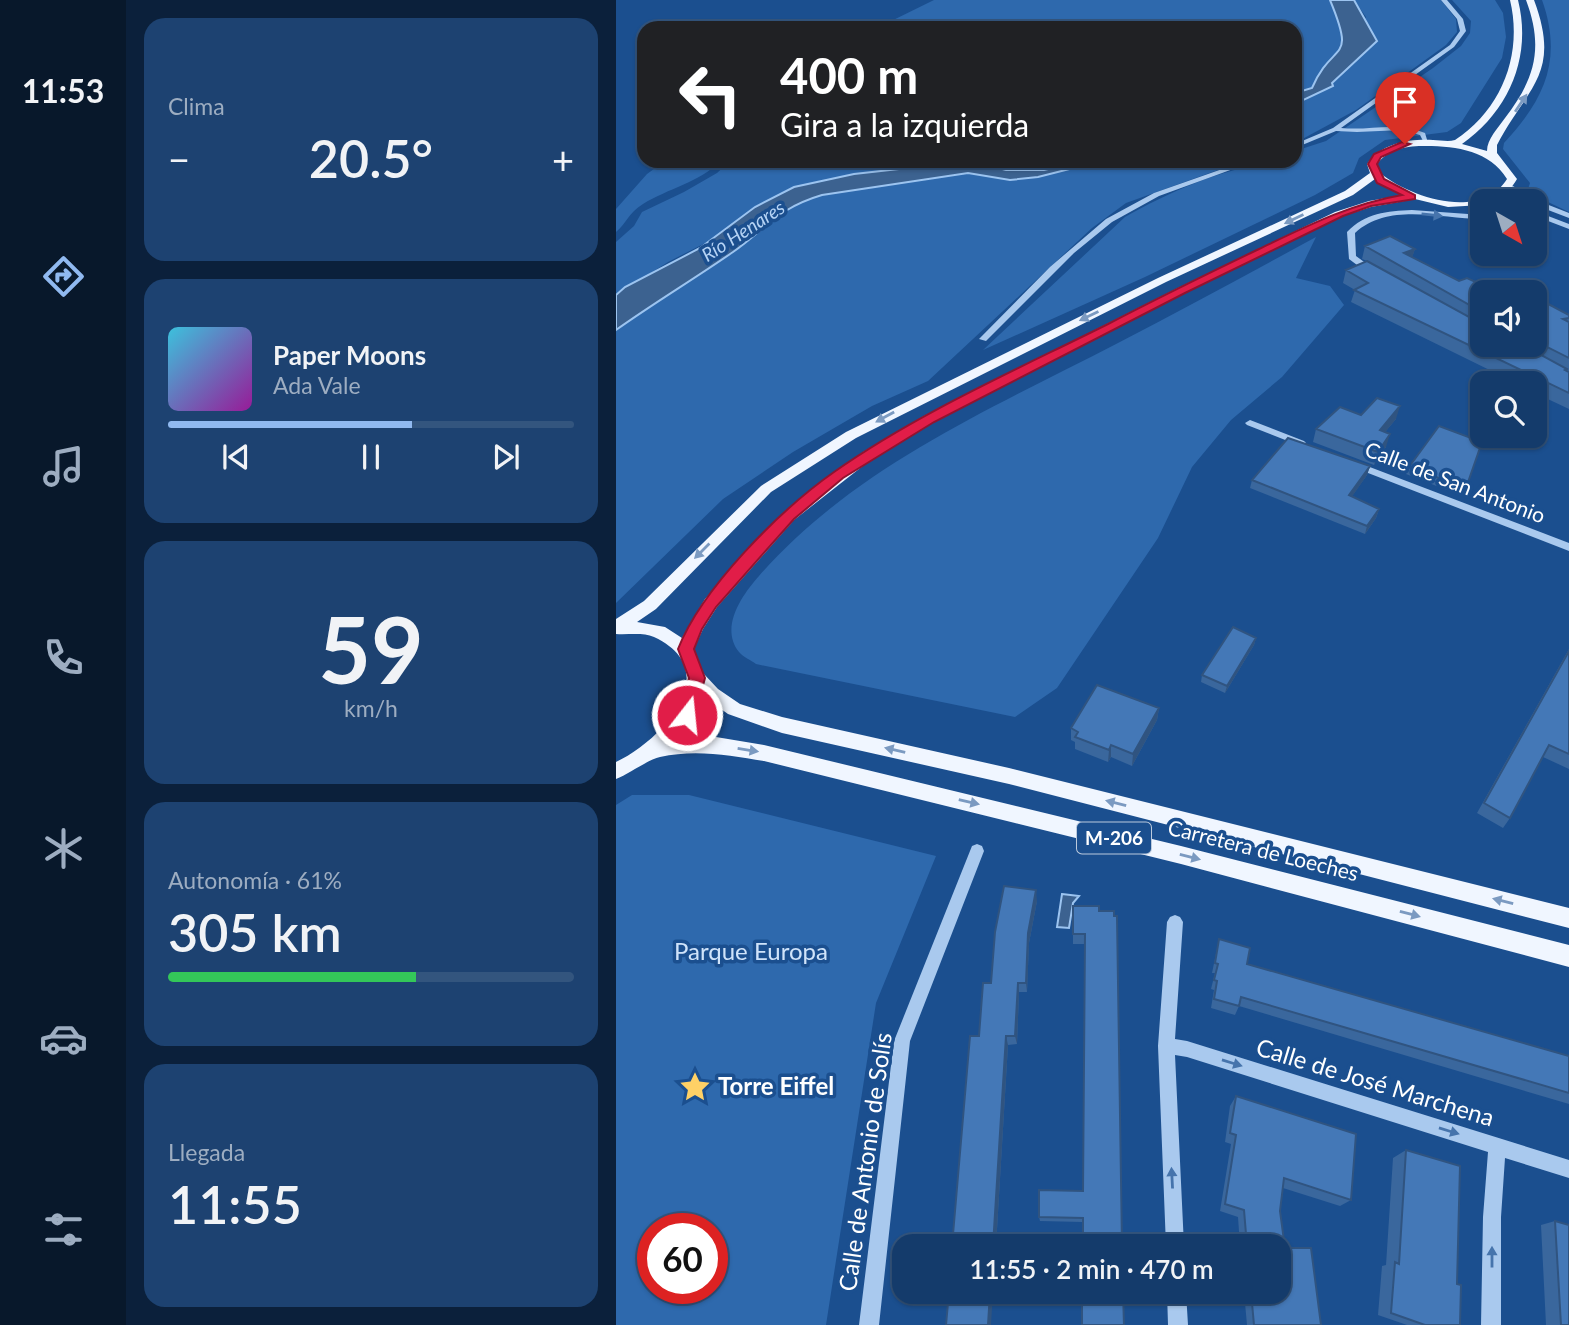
<!DOCTYPE html>
<html lang="es">
<head>
<meta charset="utf-8">
<style>
	:root { --surface:#143b6b; --page:#1d4271; --text:#f1f3f6; --muted:#9dadc1; --line:#33557e; --accent:#90b9f0 }
	body { margin:0; font-family:Lato,sans-serif; background:var(--page); color:var(--text); height:100vh; display:flex; flex-direction:column; font-size:26px; white-space:nowrap }
	* { box-sizing:border-box; margin:0 }
	p { font-size:23px; color:var(--muted) }
	.icon { flex:none; width:38px; height:38px; fill:none; stroke:currentColor; stroke-width:2; stroke-linecap:round; stroke-linejoin:round }
	.map { position:relative; flex:1; overflow:hidden }
	.details { display:flex; flex-direction:column; gap:18px; padding:18px; background:#0b203b; width:490px }
	.details>* { flex:none }
	.top-card { position:absolute; left:21px; top:21px; width:665px; height:147px; border-radius:21px; box-shadow:0 2px 5px #0004,0 0 0 2px var(--line); background:#202124; color:#fff; overflow:hidden }
	.needle { width:46px; rotate:141deg }
	.fabs { position:absolute; left:854px; top:189px; display:grid; gap:14px }
	.fabs a { display:grid; place-items:center; width:77px; height:77px; border-radius:14px; background:var(--surface); box-shadow:0 2px 5px #0004,0 0 0 2px var(--line); font-size:35px }
	.speed { position:absolute; left:21px; top:1213px; display:flex; gap:14px; font-size:35px; font-weight:700; text-align:center }
	.speed>* { display:grid; place-content:center; width:91px; height:91px; border-radius:50%; background:var(--surface); box-shadow:0 2px 5px #0004,0 0 0 2px var(--line); line-height:1 }
	.speed .limit { border:10px solid #d22; background:#fff; color:#111 }
	.pin { position:absolute; display:grid; place-items:center; width:60px; height:60px; color:#fff; margin:-72px -30px; border-radius:50% 50% 50% 0; rotate:-45deg; box-shadow:0 0 7px #0007 }
	.pin .icon { rotate:45deg }
	.me { position:absolute; width:77px; margin:-38px; rotate:16deg; stroke-linejoin:round; filter:drop-shadow(0 0 5px #0008) }
	.turn { display:flex; align-items:center; gap:24px; height:147px; padding:0 28px; font-size:32px }
	.turn .icon { width:91px; height:91px; stroke-width:2.5 }
	.turn b { display:block; font-size:49px; line-height:60px }
	.big { font-size:52px; font-weight:600; line-height:1.1 }
	.details .card { flex:1; display:flex; flex-direction:column; justify-content:center; gap:10px; min-width:0; padding:0 24px; border-radius:21px; background:var(--page) }
	.details .dial { align-items:center; gap:0 }
	.dial b { font-size:91px; line-height:1 }
	.song { display:flex; align-items:center; gap:21px }
	.cover { width:84px; height:84px; border-radius:10px; background:linear-gradient(135deg,hsl(190 70% 55%),hsl(300 70% 35%)) }
	.played { height:7px; border-radius:4px; background:linear-gradient(90deg,var(--accent) 60%,var(--line) 60%) }
	.keys { display:flex; justify-content:space-around; direction:ltr }
	.heat { display:flex; justify-content:space-between; align-items:center; font-size:38px; direction:ltr }
	.charge { height:10px; border-radius:5px; background:linear-gradient(90deg,#34c759 61%,var(--line) 0) }
	.trip { position:absolute; left:276px; top:1234px; width:399px; height:70px; border-radius:21px; background:var(--surface); box-shadow:0 2px 5px #0004,0 0 0 2px var(--line); font-weight:600; line-height:70px; text-align:center }
	main { display:flex; flex:1; min-height:0 }
	.menu { display:flex; flex-direction:column; width:126px; justify-content:space-around; align-items:center; background:#08182b; color:var(--muted) }
	.menu .icon { width:49px; height:49px }
	.menu .current { color:var(--accent) }
	.menu b { font-size:32px; color:var(--text) }
	.map>svg:first-child { display:block }
	.green { fill:#2e69ad; fill-rule:evenodd }
	.water { fill:#3c6290; stroke:#9cc4f0; stroke-width:2 }
	.lines { fill:none; stroke-linecap:round; stroke-linejoin:round }
	.minor { fill:#a9c9ee; fill-rule:evenodd }
	.major { fill:#f0f6ff; fill-rule:evenodd }
	.wall { fill:#3a679d }
	.shaded-wall { fill:#305480 }
	.building { fill:#4478b7; stroke:#305480; stroke-width:2 }
	.oneway { fill:#7b9ac1 }
	.oneway2 { fill:#4674ac }
	.route { fill:#e11d48; stroke:#92132f; stroke-width:2 }
	.labels { text-anchor:middle; stroke-width:7; stroke-linejoin:round; paint-order:stroke }
	.far-water-label { font-size:19px; font-style:italic; fill:#b5d3f5; stroke:#1b4f8f }
	.shield { fill:#1b4f8f; stroke:#bbcadd; stroke-width:2 }
	.shield-label { font-size:19px; font-weight:bold; fill:#fff }
	.street-label { font-size:21px; fill:#fff; stroke:#1b4f8f }
	.near-park-label { font-size:24px; fill:#cfe3fa; stroke:#1b4f8f }
	.near-street-label { font-size:24px; fill:#fff; stroke:#1b4f8f }
	.near-poi-label { font-size:24px; font-weight:bold; fill:#fff; stroke:#1b4f8f; text-anchor:start }
</style>
</head>
<body>
<main>
<nav class="menu">
<b>11:53</b>
<svg class="icon current" aria-label="directions" viewBox="0 0 24 24"><path d="M12 3l9 9-9 9-9-9zM9 14v-3h6M13 9l2 2-2 2"/></svg>
<svg class="icon" aria-label="music" viewBox="0 0 24 24"><path d="M9 18V5l10-2v13"/><circle cx="6" cy="18" r="3"/><circle cx="16" cy="16" r="3"/></svg>
<svg class="icon" aria-label="phone" viewBox="0 0 24 24"><path d="M5 4h4l2 5-3 2q2 4 5 5l2-3 5 2v4C11 20 4 13 5 4z"/></svg>
<svg class="icon" aria-label="climate" viewBox="0 0 24 24"><path d="M12 3v18M4 7l16 10M4 17L20 7"/></svg>
<svg class="icon" aria-label="car" viewBox="0 0 24 24"><path d="M5 17H2v-5l4-1 3-4h7l3 4 3 1v5h-3M9 17h6M6 11h13"/><circle cx="7" cy="17" r="2"/><circle cx="17" cy="17" r="2"/></svg>
<svg class="icon" aria-label="filters" viewBox="0 0 24 24"><path d="M4 7h16M4 17h16"/><circle cx="9" cy="7" r="2"/><circle cx="15" cy="17" r="2"/></svg>
</nav>
<section class="details">
<div class="card"><p>Clima</p>
<div class="heat"><a>−</a><b class="big">20.5°</b><a>+</a></div>
</div>
<div class="card">
<div class="song"><i class="cover"></i><div><b>Paper Moons</b><p>Ada Vale</p></div></div>
<div class="played"></div>
<div class="keys"><svg class="icon" aria-label="previous" viewBox="0 0 24 24"><path d="M18 5L8 12l10 7zM5 5v14"/></svg><svg class="icon" aria-label="pause" viewBox="0 0 24 24"><path d="M8 5v14M16 5v14"/></svg><svg class="icon" aria-label="next" viewBox="0 0 24 24"><path d="M6 5l10 7-10 7zM19 5v14"/></svg></div>
</div>
<div class="card dial"><b>59</b><p>km/h</p></div>
<div class="card"><p>Autonomía · 61%</p><b class="big">305 km</b><div class="charge"></div></div>
<div class="card"><p>Llegada</p><b class="big">11:55</b></div>
</section>
<div class="map">
<svg width="953" height="1325" viewBox="0 0 953 1325">
	<rect width="100%" height="100%" fill="#1b4f8f"/>
	<!-- green -->
	<path class="green" d="M318 0H714C741 66 716 39 696 88L679 93V28H261Z
		M738 0H825L840 19 841 32 830 45 740 110 679 143V104L685 103 716 83 750 17Z
		M836 0H879L887 13 890 37 886 58 845 123 831 132 769 140 743 158 737 173 699 195 529 277 367 350 509 217C558 189 622 161 679 161V151L710 141 817 68 845 46 854 33 855 21Z
		M926 0H953V212L911 192 914 183 887 149 888 143C929 99 947 59 926 0Z
		M49 161H105C82 183 53 188 27 204 12 213 11 223 0 232V209L31 174Z
		M114 161H465L428 170H390L367 164H344L238 174 109 233 52 262 0 295V242L18 226 26 212 68 192 101 173Z
		M485 161H627L510 203 476 228 312 381 256 406 177 452 107 499 0 603V330C38 303 78 279 117 252 152 227 162 208 206 195L352 173 394 180 422 177Z
		M700 237 680 278 714 286 728 305 666 377 615 420 576 467 542 538 441 688 399 717 140 664C135 660 127 657 123 652 103 627 127 594 143 576 238 467 377 408 502 343 569 308 634 273 700 237Z
		M16 795H73L320 856 260 1003 210 1325H0V805ZM37 1228H96V1288H37Z"/>
	<!-- water -->
	<path class="water" d="M714 0H738L761 41 716 83 717 86 679 104V93L696 88C717 39 741 65 714 0Z
		M466 161H485L422 177 394 180 352 173 206 195C162 208 152 227 117 252 78 279 38 303 0 330V295L9 287 84 248 139 207 178 187 238 174 301 167 367 164 390 170H428Z
		M446 894 463 896 457 903 453 928 441 927Z"/>
	<g class="lines">
		<!-- minor -->
		<path class="minor" d="M825 0H831L847 19 850 31 838 47 725 128C754 131 781 121 809 133L812 143H808L804 135 786 130 741 132 720 131 679 148V144L717 128 834 45 844 31 841 19Z
			M629 161H639L543 196 496 222 458 253 370 341 363 339 434 267 490 219 538 193Z
			M891 186H897L920 200 953 213V218L919 205V201H912L891 190Z
			M796 210 866 215V219C824 219 773 202 739 233L740 256 759 270V274H753L733 259 731 232C749 213 771 211 796 210Z
			M919 211 953 224V229L919 216Z
			M634 420 688 441 690 443 685 446 682 445 631 425 629 423Z
			M738 461 953 543V551L734 466 733 464Z
			M361 844 366 846 368 851 294 1041 263 1325H243L278 1041 356 846Z
			M559 915 564 917 567 922 559 1039 571 1041 953 1160V1178L889 1158 885 1217V1325H865L867 1217 872 1152 571 1057 559 1055 568 1246H550L542 1046 551 922 554 917Z
			M551 1292H570L572 1325H552Z"/>
		<!-- major -->
		<path class="major" d="M894 0H902C916 56 894 110 846 144L871 151C871 139 882 128 889 118 919 79 928 48 910 0H918C946 75 911 87 881 145V153L901 179C891 195 885 201 866 201V205L832 207 799 199 755 207 727 216 570 292 318 422 257 458 178 520 101 607 87 629 77 651 87 673 102 689 124 704 166 717 393 768 953 908V928L393 784 166 733 112 714 85 695 79 713 60 740 100 737 148 745 565 846 953 945V967L565 864 148 761C114 755 78 749 44 757 33 759 13 774 0 779V762C45 741 111 671 38 637 27 632 12 635 0 634V619L28 601 145 486 230 432 542 278 729 191 754 173 751 164C767 143 791 139 817 140 824 140 832 142 839 140 886 109 907 54 894 0ZM810 146C841 146 874 151 891 179 865 221 795 198 764 173L761 164C773 148 791 146 810 146ZM759 179 787 195 753 201 719 212 562 288 308 416 247 452 168 512 89 599 66 638 49 627 21 622 40 609 155 492 240 438 550 282 737 195Z"/>
	</g>
	<!-- wall -->
	<path class="wall" d="M749 246 799 249 796 257 866 292V345H919V299L953 315V409L919 393V383H900L735 302 739 290 727 283 730 270 751 261 746 259Z
		M745 415 780 419 769 432 770 447 758 465 697 442 700 429Z
		M754 466 751 475 736 496 763 509 760 518 749 534 634 488 636 480Z
		M793 467 850 488 846 496 790 474Z
		M640 638 638 645 609 693 585 682 586 675Z
		M953 649V769L927 757 894 818 887 828 861 813Z
		M543 708 541 720 516 766 495 757 492 762 459 749V742L455 740V728Z
		M421 901 413 943 411 992H403L401 1044 392 1045 380 1246H336L363 1036 375 983Z
		M483 906 467 1222 424 1221 423 1217 467 1191 469 944H457V934Z
		M603 939 631 964 953 1056V1104L623 1006 619 1015 595 1008 598 990 595 989 599 973H596Z
		M620 1096 735 1200 724 1206 667 1188 664 1211 669 1248 705 1325H631L628 1292H663V1246H624L622 1217 604 1211 615 1144 609 1142 614 1106Z
		M790 1150 841 1284 844 1325H791L762 1315 766 1266 770 1265 777 1158Z
		M939 1221 953 1325H930L925 1225Z"/>
	<!-- shaded-wall -->
	<path class="shaded-wall" d="M799 249 795 261 788 253Z
		M784 406 780 419 760 443 764 430Z
		M774 434 770 447 758 465 762 452Z
		M754 466 751 475 731 504 733 495Z
		M763 509 760 518 749 534 751 526Z
		M640 638 638 645 609 693 611 686Z
		M543 708 541 720 516 766 517 754Z
		M495 745V757L492 762 493 750Z
		M420 890 421 901 413 943 411 992 410 983 412 933Z
		M402 983 403 992 401 1044 399 1036Z
		M390 1036 392 1045 380 1246H377Z
		M374 1292H377L375 1325H372Z"/>
	<!-- building -->
	<path class="building" d="M774 236 799 249 788 253 843 281 851 278 882 292H866V312L749 246Z
		M751 261 866 324V345H907L951 369 949 370 953 372V393L738 290 752 283 730 270Z
		M921 298 953 315V318L947 319 953 322V358L919 341V299Z
		M761 398 784 406 764 430 774 434 762 452 700 429 724 407 745 415Z
		M823 426 866 442 850 488 793 467Z
		M672 438 754 466 733 495 763 509 751 526 636 480Z
		M617 627 640 638 611 686 586 675Z
		M953 651V754L933 745 894 818 868 803Z
		M481 685 543 708 517 754 495 745 493 750 459 737 462 732 455 728Z
		M388 886 420 890 412 933 410 983H402L399 1036H390L377 1246H336L354 1036H363L367 983H375L379 932Z
		M457 906H483V911H498V916H501L506 1246H467V1218L423 1217V1190L467 1191 469 934H457Z
		M603 939 634 948 631 964 953 1056V1093L625 997 623 1006 598 999 601 981 598 980 602 964 599 963Z
		M620 1096 740 1134 735 1200 668 1178 664 1211 669 1248H695L705 1325H638L635 1292H663V1246H631L628 1210 609 1204 620 1135 614 1133Z
		M790 1150 844 1166 841 1284 845 1285 844 1325H809L775 1313 779 1262 783 1264Z
		M939 1221 953 1225V1325H945Z
		M333 1292H374L372 1325H330Z
		M466 1292H507L508 1325H466Z"/>
	<!-- one-way arrows -->
	<defs><path id="oneway-solid" d="M-6-.8H1V-3.2L6.5 0L1 3.2V.8H-6Z" transform="scale(1.75)"/></defs>
	<g class="oneway">
		<use href="#oneway-solid" transform="translate(905 103) rotate(-56)"/>
		<use href="#oneway-solid" transform="translate(678 219) rotate(154)"/>
		<use href="#oneway-solid" transform="translate(473 316) rotate(154)"/>
		<use href="#oneway-solid" transform="translate(269 417) rotate(151)"/>
		<use href="#oneway-solid" transform="translate(86 551) rotate(135)"/>
		<use href="#oneway-solid" transform="translate(132 750) rotate(9)"/>
		<use href="#oneway-solid" transform="translate(279 750) rotate(-167)"/>
		<use href="#oneway-solid" transform="translate(353 802) rotate(13)"/>
		<use href="#oneway-solid" transform="translate(500 803) rotate(-166)"/>
		<use href="#oneway-solid" transform="translate(574 857) rotate(14)"/>
		<use href="#oneway-solid" transform="translate(887 901) rotate(-166)"/>
		<use href="#oneway-solid" transform="translate(794 914) rotate(15)"/>
	</g>
	<g class="oneway2">
		<use href="#oneway-solid" transform="translate(816 215) rotate(6)"/>
		<use href="#oneway-solid" transform="translate(616 1063) rotate(17)"/>
		<use href="#oneway-solid" transform="translate(833 1131) rotate(17)"/>
		<use href="#oneway-solid" transform="translate(556 1178) rotate(-93)"/>
		<use href="#oneway-solid" transform="translate(876 1257) rotate(-90)"/>
	</g>
	<!-- route -->
	<path class="route" d="M786 142 794 144 765 157 761 164 768 179 799 195V199L755 206 727 216 569 293 318 422 227 478 178 519 100 607 86 629 78 649 89 678 79 715 77 719H65L63 715 73 678 62 649C86 588 164 510 218 472 302 413 400 370 492 324 542 298 593 273 643 249 691 226 734 204 786 195L761 183 752 164 758 154Z"/>
	<!-- icons -->
	<defs>
		<symbol id="sight-bare" viewBox="-9 -9 18 18"><path d="M0-6L1.8-2.2L6-1.7L2.9 1.2L3.7 5.4L0 3.3L-3.7 5.4L-2.9 1.2L-6-1.7L-1.8-2.2Z" fill="#ffd166" stroke="#1b4f8f" stroke-width="2.5" paint-order="stroke"/></symbol>
	</defs>
	<g fill-rule="evenodd">
		<use href="#sight-bare" x="57" y="1065" width="44" height="44"/>
	</g>
	<g class="labels">
		<!-- far-water labels -->
		<g class="far-water-label">
			<text transform="translate(127 231) rotate(-33)" y="7">Río Henares</text>
		</g>
		<!-- shield labels -->
		<rect class="shield" x="461" y="822.5" width="74" height="31" rx="5"/>
		<g class="shield-label">
			<text x="498" y="845">M-206</text>
		</g>
		<!-- street labels -->
		<g class="street-label">
			<text transform="translate(839 483) rotate(21)" y="7">Calle de San Antonio</text>
			<text transform="translate(647 851) rotate(14)" y="7">Carretera de Loeches</text>
		</g>
		<!-- near-park labels -->
		<g class="near-park-label">
			<text x="135" y="960">Parque Europa</text>
		</g>
		<!-- near-street labels -->
		<g class="near-street-label">
			<text transform="translate(759 1083) rotate(17)" y="8">Calle de José Marchena</text>
			<text transform="translate(250 1162) rotate(-82)" y="8">Calle de Antonio de Solís</text>
		</g>
		<!-- near-poi labels -->
		<g class="near-poi-label">
			<text x="102" y="1095">Torre Eiffel</text>
		</g>
	</g>
</svg>
<div class="fabs">
<a><svg class="needle" viewBox="-14 -14 28 28"><path d="M0-13l5 13h-10z" fill="#e53935"/><path d="M0 13l5-13h-10z" fill="#9dadc1"/></svg></a>
<a><svg class="icon" aria-label="sound" viewBox="0 0 24 24"><path d="M4 9h4l5-4v14l-5-4H4zM17 9q2 3 0 6"/></svg></a>
<a><svg class="icon" aria-label="search" viewBox="0 0 24 24"><circle cx="10" cy="10" r="6"/><path d="M15 15l6 6"/></svg></a>
</div>
<div class="speed"><div class="limit">60</div></div>
<div class="pin" style="left:789px;top:144px;background:#d93025"><svg class="icon" aria-label="arrive" viewBox="0 0 24 24"><path d="M6 21V4h12l-3 4 3 4H6"/></svg></div>
<svg class="me" style="left:71px;top:715px" viewBox="-20 -20 40 40"><circle r="17" fill="#e11d48" stroke="#fff" stroke-width="3"/><path d="M0-11L8 9 0 5-8 9z" fill="#fff"/></svg>
<div class="trip">11:55 · 2 min · 470 m</div>
<div class="top-card">
<div class="turn"><svg class="icon" aria-label="left" viewBox="0 0 24 24"><path d="M17 20v-9H6M10 6l-5 5 5 5"/></svg><div><b>400 m</b>Gira a la izquierda</div></div>
</div>
</div>
</main>
</body>
</html>
